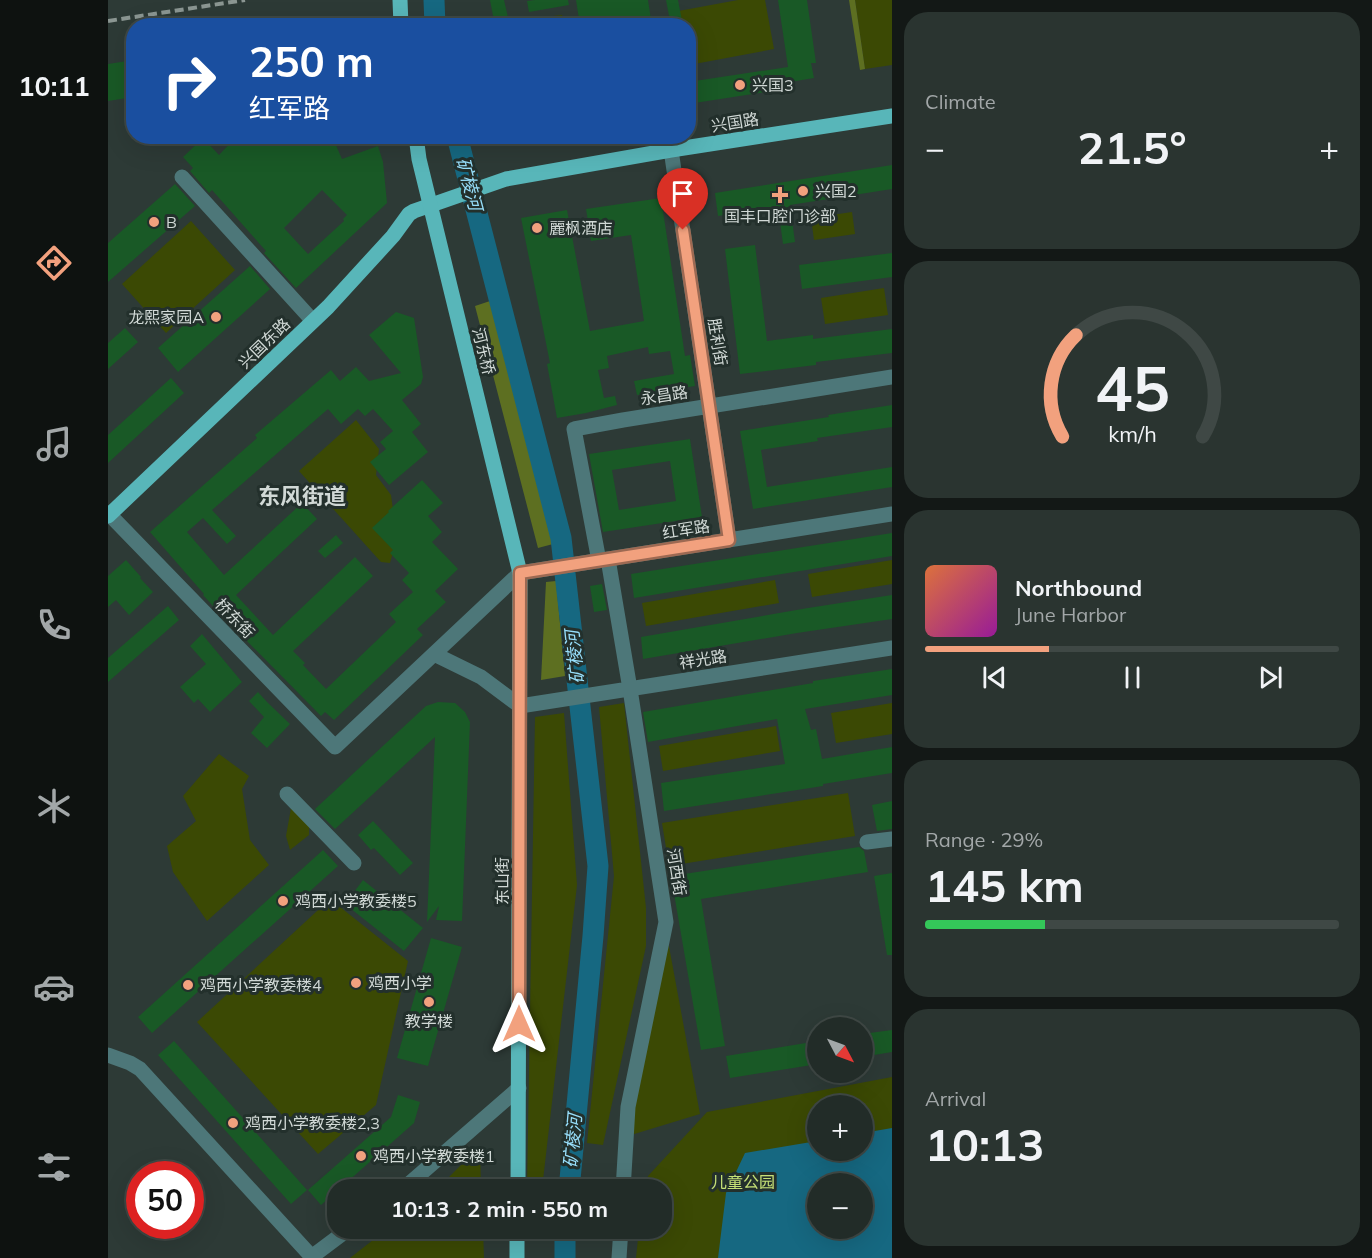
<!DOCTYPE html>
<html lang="en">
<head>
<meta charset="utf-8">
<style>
	:root { --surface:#222c28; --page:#2a3430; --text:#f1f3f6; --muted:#a2a7a8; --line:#3f4845; --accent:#f2a17e }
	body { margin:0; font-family:Mulish,"Noto Sans SC",sans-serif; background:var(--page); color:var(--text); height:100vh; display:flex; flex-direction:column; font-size:22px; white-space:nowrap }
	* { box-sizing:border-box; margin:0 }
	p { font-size:20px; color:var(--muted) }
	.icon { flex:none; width:33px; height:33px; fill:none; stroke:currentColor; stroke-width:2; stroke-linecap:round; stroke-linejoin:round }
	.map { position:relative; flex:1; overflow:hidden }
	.side { display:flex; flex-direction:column; gap:12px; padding:12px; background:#131816; width:480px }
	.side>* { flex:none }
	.hud { position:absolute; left:18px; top:18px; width:570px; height:126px; border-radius:24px; box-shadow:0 6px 24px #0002,0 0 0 2px var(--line); background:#1a4fa0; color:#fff; overflow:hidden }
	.needle { width:39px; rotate:131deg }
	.tools { position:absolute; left:699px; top:1017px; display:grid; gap:12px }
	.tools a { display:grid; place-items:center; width:66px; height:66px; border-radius:50%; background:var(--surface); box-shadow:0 6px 24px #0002,0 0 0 2px var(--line); font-size:30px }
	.speed { position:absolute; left:18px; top:1161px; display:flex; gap:12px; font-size:30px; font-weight:700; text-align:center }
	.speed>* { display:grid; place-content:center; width:78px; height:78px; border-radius:50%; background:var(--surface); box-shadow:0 6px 24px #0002,0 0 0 2px var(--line); line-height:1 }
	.speed .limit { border:9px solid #d22; background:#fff; color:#111 }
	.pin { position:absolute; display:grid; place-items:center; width:51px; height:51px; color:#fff; margin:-62px -26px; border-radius:50% 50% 50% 0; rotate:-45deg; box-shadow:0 0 6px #0007 }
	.pin .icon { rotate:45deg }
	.me { position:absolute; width:66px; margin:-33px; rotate:0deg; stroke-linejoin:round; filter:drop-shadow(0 0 4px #0008) }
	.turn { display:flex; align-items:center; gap:21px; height:126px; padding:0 24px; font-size:27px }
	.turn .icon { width:78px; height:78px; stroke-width:2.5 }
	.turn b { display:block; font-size:42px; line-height:51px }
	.big { font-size:45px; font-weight:700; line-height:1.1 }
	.side .widget { flex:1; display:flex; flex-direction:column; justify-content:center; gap:9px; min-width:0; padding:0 21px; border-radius:24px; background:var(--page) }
	.side .dial { align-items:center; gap:0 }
	.dial svg { height:156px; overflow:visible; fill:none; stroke:var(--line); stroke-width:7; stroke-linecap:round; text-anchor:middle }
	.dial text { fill:var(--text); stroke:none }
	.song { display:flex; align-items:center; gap:18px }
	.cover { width:72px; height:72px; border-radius:9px; background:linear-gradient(135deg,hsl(20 70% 55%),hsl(300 70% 35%)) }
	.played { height:6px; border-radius:3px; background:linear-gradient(90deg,var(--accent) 30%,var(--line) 30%) }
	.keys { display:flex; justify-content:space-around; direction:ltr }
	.heat { display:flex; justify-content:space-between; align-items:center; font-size:33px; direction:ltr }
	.charge { height:9px; border-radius:4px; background:linear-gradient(90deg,#34c759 29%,var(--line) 0) }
	.trip { position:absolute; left:219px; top:1179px; width:345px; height:60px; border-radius:24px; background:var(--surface); box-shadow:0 6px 24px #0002,0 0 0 2px var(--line); font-weight:700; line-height:60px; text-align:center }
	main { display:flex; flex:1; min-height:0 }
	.dock { display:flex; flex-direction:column; width:108px; justify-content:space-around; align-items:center; background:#0e1210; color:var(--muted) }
	.dock .icon { width:42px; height:42px }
	.dock .selected { color:var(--accent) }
	.dock b { font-size:27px; color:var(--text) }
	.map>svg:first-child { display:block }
	.green { fill:#3b4904; fill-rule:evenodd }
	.forest { fill:#5d6f21 }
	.water { fill:#166881; fill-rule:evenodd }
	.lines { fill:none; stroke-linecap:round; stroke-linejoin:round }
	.river { stroke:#166881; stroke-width:21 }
	.building { fill:#195926; fill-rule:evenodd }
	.minor { stroke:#4d7779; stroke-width:15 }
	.major { stroke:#58b6b9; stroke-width:15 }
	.rail { stroke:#8b9692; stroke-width:4; stroke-dasharray:9 4.5; stroke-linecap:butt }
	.major-bridge { stroke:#58b6b9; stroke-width:15 }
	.route-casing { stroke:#9d6952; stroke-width:15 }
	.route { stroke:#f2a17e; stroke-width:10 }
	.poi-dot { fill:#f2a17e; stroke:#23302c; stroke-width:2 }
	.labels { text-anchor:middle; stroke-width:6; stroke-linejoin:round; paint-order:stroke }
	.poi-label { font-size:16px; fill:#d1d9d6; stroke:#23302c; text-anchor:start }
	.street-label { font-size:16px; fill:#d1d9d6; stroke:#23302c }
	.park-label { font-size:16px; fill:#c5e077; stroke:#23302c }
	.water-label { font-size:18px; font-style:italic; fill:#97defa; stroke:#23302c }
	.district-label { font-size:22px; font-weight:bold; fill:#d1d9d6; stroke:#23302c }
</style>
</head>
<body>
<main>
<nav class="dock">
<b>10:11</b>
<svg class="icon selected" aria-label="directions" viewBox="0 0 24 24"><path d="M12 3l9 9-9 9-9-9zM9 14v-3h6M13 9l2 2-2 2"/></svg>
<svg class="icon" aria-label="music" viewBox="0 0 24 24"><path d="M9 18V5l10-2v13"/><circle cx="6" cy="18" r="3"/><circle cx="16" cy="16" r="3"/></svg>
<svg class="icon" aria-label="phone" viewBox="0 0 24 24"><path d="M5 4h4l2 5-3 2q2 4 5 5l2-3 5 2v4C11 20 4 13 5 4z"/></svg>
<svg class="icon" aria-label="climate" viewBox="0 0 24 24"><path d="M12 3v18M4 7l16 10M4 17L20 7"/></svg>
<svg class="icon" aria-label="car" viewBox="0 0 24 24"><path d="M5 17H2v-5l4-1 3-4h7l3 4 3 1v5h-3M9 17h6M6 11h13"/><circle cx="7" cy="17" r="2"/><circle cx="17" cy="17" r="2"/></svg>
<svg class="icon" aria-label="filters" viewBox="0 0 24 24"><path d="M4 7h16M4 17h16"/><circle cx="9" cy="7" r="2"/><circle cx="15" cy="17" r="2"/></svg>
</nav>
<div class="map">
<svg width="784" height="1258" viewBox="0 0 784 1258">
	<rect width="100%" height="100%" fill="#2d3a36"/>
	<!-- green -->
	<path class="green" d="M630 0H657L666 49 581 65 580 26 567 25 565 12Z
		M747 0H784V65L757 69Z
		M454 15 456 25H421L420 19Z
		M744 212 747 234 706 240 703 218Z
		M83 221 127 270 58 333 14 284Z
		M776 288 780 315 717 324 713 298Z
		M248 420 271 449 268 475 283 495 289 538 282 563 273 562 191 471Z
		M784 560V584L704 597 700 574Z
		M667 580 671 603 538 626 534 603Z
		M516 703 538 908V946L495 1145 479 1143 506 876 491 707Z
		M784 703V734L728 743 723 713Z
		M456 713 469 885 434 1189H419L427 717Z
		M668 726 672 751 555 771 551 746Z
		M111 754 141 776 134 789 142 840 161 865 99 921 65 872 59 846 88 821 75 796Z
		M740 793 747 836 561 866 554 823Z
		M183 808 201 824V835L182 850 178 836Z
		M222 899 300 961 268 1105 210 1154 89 1022Z
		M560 941 592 1114 523 1135V1104Z
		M784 1077V1258H528L531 1229 554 1228V1190L537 1189 540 1176 599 1112ZM710 1106H754V1150H710ZM710 1184H754V1228H710Z
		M372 1146 373 1189H328L332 1186Z
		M279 1229H375L376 1258H242Z"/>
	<!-- forest -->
	<path class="forest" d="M741 0H747L757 69 752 70Z
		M382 301 445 544 430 548 367 306Z
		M448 581 457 676 433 680 438 582Z"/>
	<!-- water -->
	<path class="water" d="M784 1128V1258H610L618 1193 637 1153 709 1141 710 1150H754L755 1133ZM710 1184H754V1228H710Z"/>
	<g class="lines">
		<!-- river -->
		<path class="river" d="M326 0 327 26
			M349 136 453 538 490 866 485 936 461 1190
			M457 1258V1228"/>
	</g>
	<!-- building -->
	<path class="building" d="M382 0H396L402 26H387Z
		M427 0H460L461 5 421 12 419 1Z
		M468 0H540L544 26H472Z
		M558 0H570L575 26H563Z
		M670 0H699L708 63H703L706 78 682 82 683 88 580 104V82L680 67Z
		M26 60V97L0 101V64Z
		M129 136H224L234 159 270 146 275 162 279 203 188 288 156 253 158 251 104 190 101 193 82 171 85 168 75 157 95 138 111 155ZM214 190 239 215 235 219 236 221 200 254 176 228Z
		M784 165V189L682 205 687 242 675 244 670 207 610 216 607 193Z
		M67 184 87 206 0 282V243Z
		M553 198 577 356 582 355 587 386 529 395 526 381 566 374 562 351 541 354 540 347 499 356 501 368 490 370 496 398 507 396 509 405 478 413 449 418 439 364 442 363 413 218 459 210 482 331 536 321 523 235 483 241 478 209Z
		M647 245 659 341 705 335V339L784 329V353L708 362V365L632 374 617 249Z
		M784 253V277L694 289 691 265Z
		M142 266 162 289 70 372 50 348Z
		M288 312 306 318 315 377 313 384 294 400 313 424 304 432 320 452 281 485 262 462 278 449 272 442 285 431 265 409 257 416 250 409 233 424 220 409 104 510 128 536 119 544 95 518 79 532 116 575 194 503 209 519 128 595 165 635 247 557 265 576 185 651 197 663 195 665 218 689 288 622 281 614 305 592 294 580 301 573 282 553 285 550 264 528 281 512 280 511 314 480 335 503 320 516 334 532 324 542 350 569 327 591 338 602 309 629 315 635 226 720 217 712 213 716 138 640 137 641 95 595 96 594 42 532 149 438 147 435 223 370 232 381 248 367 261 381 293 373 261 335Z
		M17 328 30 342 0 369V343Z
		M63 378 76 393 0 463V435Z
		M784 405V427L709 438 710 441 653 450 659 487 784 467V487L645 509 632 431 721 417 720 415Z
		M582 439 594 517 495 532 481 454ZM562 461 568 501 511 510 504 470Z
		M784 533V556L526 598 523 574Z
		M228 535 235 543 217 558 210 551Z
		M18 560 33 577 32 578 45 592 21 615 8 600 0 607V576Z
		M494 584 499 610 486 612 482 586Z
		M784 595V619L689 633 535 659 533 637 700 608Z
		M60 606 71 620 0 682V658Z
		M94 634 134 682 102 712 90 699 86 703 72 687 98 664 82 646Z
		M784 669V695L697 709 703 730 708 729 714 759 784 747V773L715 784V786L556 811 553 783 677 764 669 719 540 742 535 712 705 683V681Z
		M150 692 159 702 182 724 159 748 143 733 156 717 141 701Z
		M330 702 347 703 357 712 362 722 354 921 328 920 331 906 319 922 327 737 227 829 207 809 318 706Z
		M784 801V829L769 831 764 805Z
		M265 821 305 863 292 875 266 848 263 850 250 835Z
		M751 847 756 851 760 872 593 899 617 1046 593 1050 563 876Z
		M215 850 230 866 44 1033 30 1017Z
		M784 873V955H779L766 876Z
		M255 880 315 928 296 951 237 904Z
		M323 938 354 947 320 1066 289 1058Z
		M784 1030V1052L754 1057V1034Z
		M66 1041 199 1190 183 1204 50 1055Z
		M710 1041V1064L622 1078 618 1056Z
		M290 1095 312 1102 306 1123 213 1205 200 1190 283 1117Z"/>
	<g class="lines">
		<!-- minor -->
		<path class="minor" d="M563 150 621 540
			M74 177 205 321
			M0 513 227 747 412 573 784 514
			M500 559 522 689 558 922 520 1107 515 1190
			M491 561 466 429 515 420 784 377
			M326 654 373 677 412 706 784 648
			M179 794 246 863
			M759 842 784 839
			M0 1055 22 1063 32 1069 204 1257
			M294 1190 411 1088
			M202 1258 242 1228
			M511 1258 513 1228"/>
		<!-- major -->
		<path class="major" d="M292 0 293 26
			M0 516 220 307 285 236 301 214 306 211 398 179 563 150 784 116
			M410 1190 412 573
			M409 1258V1228"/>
		<!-- rail -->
		<path class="rail" d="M0 21 137 0"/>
		<!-- major-bridge -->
		<path class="major-bridge" d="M308 136 311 159 412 573"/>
	</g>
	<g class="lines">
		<defs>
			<path id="route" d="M411 1024 412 573 621 540 575 230"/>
		</defs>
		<!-- route casing -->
		<use href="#route" class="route-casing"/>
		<!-- route -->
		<use href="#route" class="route"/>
	</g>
	<!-- markers -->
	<g class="poi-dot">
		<circle cx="632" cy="85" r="6"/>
		<circle cx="695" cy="191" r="6"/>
		<path d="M669 186h6v6h6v6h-6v6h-6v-6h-6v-6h6z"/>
		<circle cx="46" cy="222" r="6"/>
		<circle cx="429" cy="228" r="6"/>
		<circle cx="108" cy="317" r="6"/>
		<circle cx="175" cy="901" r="6"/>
		<circle cx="248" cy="983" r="6"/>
		<circle cx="80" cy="985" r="6"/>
		<circle cx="321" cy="1002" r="6"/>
		<circle cx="125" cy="1123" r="6"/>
		<circle cx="253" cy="1156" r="6"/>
	</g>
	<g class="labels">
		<!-- poi labels -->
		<g class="poi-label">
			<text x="644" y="91">兴国3</text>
			<text x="707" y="197">兴国2</text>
			<text x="672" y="222" text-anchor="middle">国丰口腔门诊部</text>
			<text x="58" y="228">B</text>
			<text x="441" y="234">麗枫酒店</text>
			<text x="96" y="323" text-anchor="end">龙熙家园A</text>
			<text x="187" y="907">鸡西小学教委楼5</text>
			<text x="260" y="989">鸡西小学</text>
			<text x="92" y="991">鸡西小学教委楼4</text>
			<text x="321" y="1027" text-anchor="middle">教学楼</text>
			<text x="137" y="1129">鸡西小学教委楼2,3</text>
			<text x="265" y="1162">鸡西小学教委楼1</text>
		</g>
		<!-- street labels -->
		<g class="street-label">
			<text transform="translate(627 122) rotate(-9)" y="6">兴国路</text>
			<text transform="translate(610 342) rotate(81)" y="6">胜利街</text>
			<text transform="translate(156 343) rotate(-44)" y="6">兴国东路</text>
			<text transform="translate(376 351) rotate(76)" y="6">河东桥</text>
			<text transform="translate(556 395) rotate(-9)" y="6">永昌路</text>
			<text transform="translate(578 529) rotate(-9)" y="6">红军路</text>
			<text transform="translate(127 618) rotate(46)" y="6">桥东街</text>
			<text transform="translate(595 659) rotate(-9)" y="6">祥光路</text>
			<text transform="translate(569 872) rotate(81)" y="6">河西街</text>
			<text transform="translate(394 881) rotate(-90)" y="6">东山街</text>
		</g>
		<!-- park labels -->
		<g class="park-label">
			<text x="635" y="1188">儿童公园</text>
		</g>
		<!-- water labels -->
		<g class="water-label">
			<text transform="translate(361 184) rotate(75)" y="6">矿棱河</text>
			<text transform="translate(467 657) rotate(-96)" y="6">矿棱河</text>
			<text transform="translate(465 1141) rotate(-85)" y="6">矿棱河</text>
		</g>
		<!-- district labels -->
		<g class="district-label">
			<text x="194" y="504">东风街道</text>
		</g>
	</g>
</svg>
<div class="tools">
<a><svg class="needle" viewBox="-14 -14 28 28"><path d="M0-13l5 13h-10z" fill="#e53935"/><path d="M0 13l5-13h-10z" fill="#a2a7a8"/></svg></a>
<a>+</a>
<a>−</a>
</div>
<div class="speed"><div class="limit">50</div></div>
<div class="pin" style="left:575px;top:230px;background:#d93025"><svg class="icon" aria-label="arrive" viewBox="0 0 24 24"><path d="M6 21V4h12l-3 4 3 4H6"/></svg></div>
<svg class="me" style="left:411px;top:1024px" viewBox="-20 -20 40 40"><path d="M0-17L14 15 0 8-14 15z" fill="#f2a17e" stroke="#fff" stroke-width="4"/></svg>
<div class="trip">10:13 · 2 min · 550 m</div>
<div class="hud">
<div class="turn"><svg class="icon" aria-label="right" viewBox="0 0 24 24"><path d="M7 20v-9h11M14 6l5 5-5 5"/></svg><div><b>250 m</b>红军路</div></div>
</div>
</div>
<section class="side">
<div class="widget"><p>Climate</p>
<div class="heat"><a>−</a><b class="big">21.5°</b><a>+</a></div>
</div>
<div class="widget dial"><svg viewBox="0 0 100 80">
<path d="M14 69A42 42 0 1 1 86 69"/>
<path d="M14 69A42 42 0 0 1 21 17" stroke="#f2a17e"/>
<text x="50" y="56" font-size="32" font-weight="700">45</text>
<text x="50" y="72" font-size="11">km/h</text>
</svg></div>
<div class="widget">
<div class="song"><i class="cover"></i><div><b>Northbound</b><p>June Harbor</p></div></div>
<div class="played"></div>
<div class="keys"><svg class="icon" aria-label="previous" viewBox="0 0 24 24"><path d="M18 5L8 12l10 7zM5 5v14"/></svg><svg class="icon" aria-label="pause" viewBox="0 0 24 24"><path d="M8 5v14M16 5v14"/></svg><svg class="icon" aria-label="next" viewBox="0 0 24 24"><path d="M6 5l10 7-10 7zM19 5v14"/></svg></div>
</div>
<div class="widget"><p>Range · 29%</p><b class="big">145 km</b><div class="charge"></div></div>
<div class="widget"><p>Arrival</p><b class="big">10:13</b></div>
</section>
</main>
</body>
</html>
